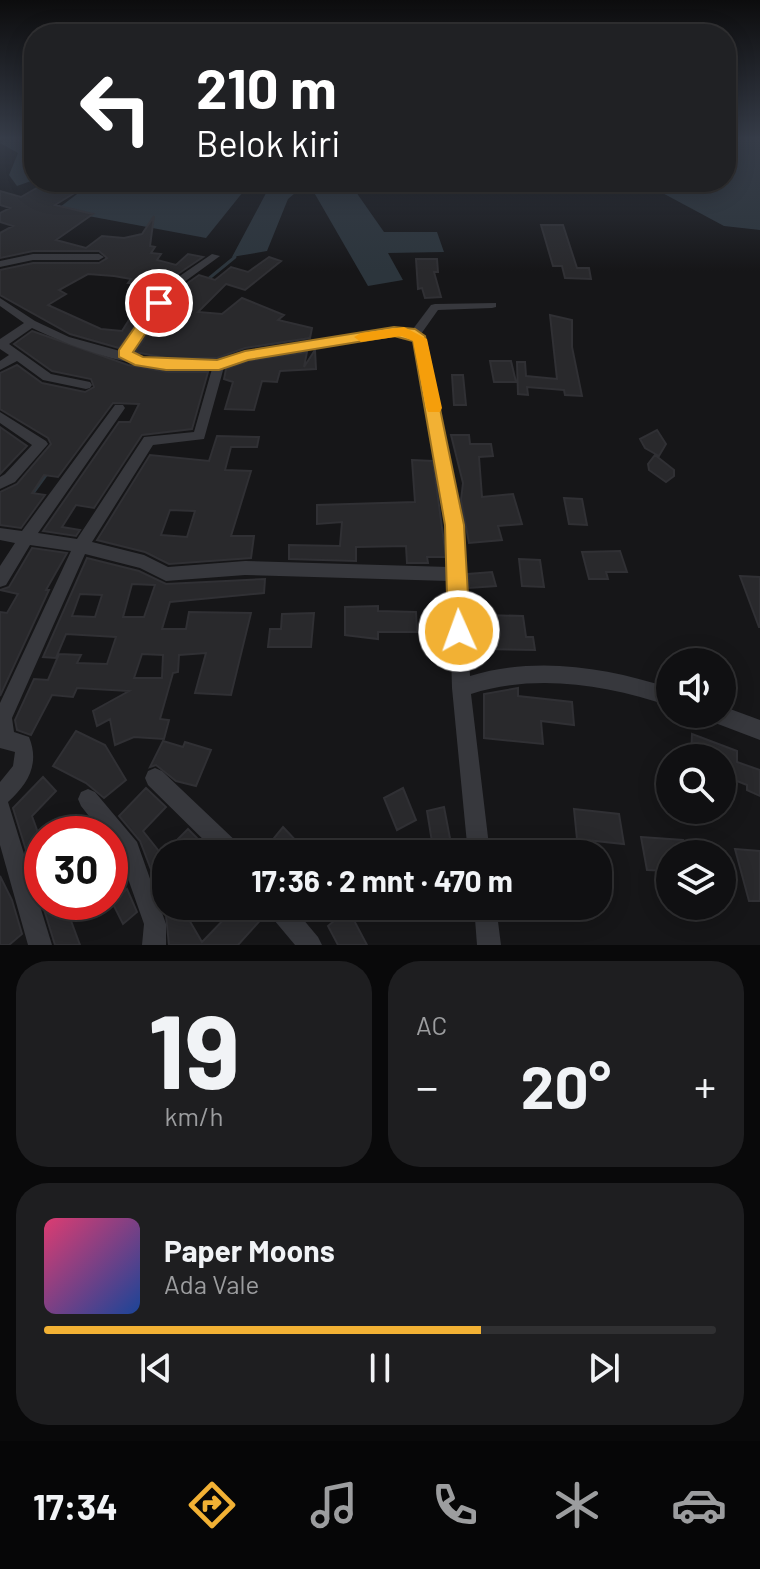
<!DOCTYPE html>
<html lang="id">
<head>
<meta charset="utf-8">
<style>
	:root { --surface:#101012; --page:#1e1e20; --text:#f1f3f6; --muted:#9c9d9f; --line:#303032; --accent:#f2b134 }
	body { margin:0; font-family:Barlow,sans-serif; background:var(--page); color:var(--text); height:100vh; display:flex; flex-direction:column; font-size:30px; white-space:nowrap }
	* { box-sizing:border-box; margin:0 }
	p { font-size:26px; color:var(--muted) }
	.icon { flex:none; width:44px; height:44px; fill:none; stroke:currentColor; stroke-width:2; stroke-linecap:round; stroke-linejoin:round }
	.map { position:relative; height:945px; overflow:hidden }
	.panel { display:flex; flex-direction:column; gap:16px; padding:16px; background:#09090a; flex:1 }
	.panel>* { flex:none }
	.banner { position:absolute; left:24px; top:24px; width:712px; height:168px; border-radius:32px; box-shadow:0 4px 20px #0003,0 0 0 2px var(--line); background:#202124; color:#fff; overflow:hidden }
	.fabs { position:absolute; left:656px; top:648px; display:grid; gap:16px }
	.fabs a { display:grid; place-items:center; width:80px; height:80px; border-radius:50%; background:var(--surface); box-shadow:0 4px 20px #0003,0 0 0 2px var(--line); font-size:40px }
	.speed { position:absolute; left:24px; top:816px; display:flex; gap:16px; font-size:40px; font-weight:700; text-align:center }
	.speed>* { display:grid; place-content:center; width:104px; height:104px; border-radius:50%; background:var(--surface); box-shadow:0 4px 20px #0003,0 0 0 2px var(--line); line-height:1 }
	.speed .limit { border:12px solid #d22; background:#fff; color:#111 }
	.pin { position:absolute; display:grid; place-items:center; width:68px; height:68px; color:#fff; margin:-34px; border:4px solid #fff; border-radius:50%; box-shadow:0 2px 8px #0007 }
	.me { position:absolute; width:88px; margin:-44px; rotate:358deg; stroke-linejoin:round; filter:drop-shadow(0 0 6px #0008) }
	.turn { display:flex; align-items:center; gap:28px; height:168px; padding:0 40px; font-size:36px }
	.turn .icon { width:104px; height:104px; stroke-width:2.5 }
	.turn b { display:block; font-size:56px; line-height:68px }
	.big { font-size:60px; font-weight:700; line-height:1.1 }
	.panel .tile { flex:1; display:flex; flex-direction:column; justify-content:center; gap:12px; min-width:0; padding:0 28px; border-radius:32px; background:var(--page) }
	.panel .dial { align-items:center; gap:0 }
	.dial b { font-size:104px; line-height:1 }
	.song { display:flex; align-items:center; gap:24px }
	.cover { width:96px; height:96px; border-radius:12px; background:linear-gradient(135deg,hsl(340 70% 55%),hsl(220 70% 35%)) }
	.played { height:8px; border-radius:4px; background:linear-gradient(90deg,var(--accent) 65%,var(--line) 65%) }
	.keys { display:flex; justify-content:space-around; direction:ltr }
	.heat { display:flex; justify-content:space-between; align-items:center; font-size:44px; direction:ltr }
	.panel .tiles { flex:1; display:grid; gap:16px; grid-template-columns:1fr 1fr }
	.tile:last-child { grid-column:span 2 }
	.trip { position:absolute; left:152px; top:840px; width:460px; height:80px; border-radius:32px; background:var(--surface); box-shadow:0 4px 20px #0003,0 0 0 2px var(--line); font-weight:700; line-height:80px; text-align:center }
	.dock { display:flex; height:128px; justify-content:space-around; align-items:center; background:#060607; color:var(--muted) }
	.dock .icon { width:56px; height:56px }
	.dock .active { color:var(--accent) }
	.dock b { font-size:36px; color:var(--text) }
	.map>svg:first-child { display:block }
	.water { fill:#2c353c }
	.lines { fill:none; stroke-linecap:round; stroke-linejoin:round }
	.stream-far1 { stroke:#2c353c; stroke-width:3 }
	.stream { stroke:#2c353c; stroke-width:4 }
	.building { fill:#29292c; stroke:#303034; stroke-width:2; fill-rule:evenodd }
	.minor { fill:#37383d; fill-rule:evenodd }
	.route { fill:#f2b134; stroke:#9d7322; stroke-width:2 }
	.slow { fill:#f59e0b }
</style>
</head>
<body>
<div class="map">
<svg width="760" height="945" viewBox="0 0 760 945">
	<rect width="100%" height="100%" fill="#161618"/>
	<!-- water -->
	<path class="water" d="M8 139H34V180L17 186 9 175 18 153 0 143Z
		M726 139H760V230L724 226 642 182H726Z
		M69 182H251L206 238 56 210 85 188Z
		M272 182H349L384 232H437L444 252 388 253 403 280 368 286 308 182 288 199 267 251 232 257Z"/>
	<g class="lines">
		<!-- stream-far1 -->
		<path class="stream-far1" d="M207 280 235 257
			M132 356 143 340"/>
		<!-- stream -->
		<path class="stream" d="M31 495 47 473"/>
	</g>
	<!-- building -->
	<path class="building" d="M47 182H82L73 187 81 189 55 205 93 214 56 240 86 248 102 236 124 238 142 234 154 216 150 246 155 247 151 253 161 254 157 260 176 265 188 254 203 257 166 282 119 348 70 334 0 295V270L33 263H99L107 258 99 251H33L0 258V233L13 226 0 222V213L10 208 0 205V191L21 197ZM88 274 114 276 131 279 128 283 151 285 122 331 101 329 48 305 66 294 59 290Z
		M541 225H563L577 268H589L591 279 565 278 562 266H553Z
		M269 257 281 261 245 290 226 284 198 312 222 314 242 298 284 315 278 320 312 328 310 338 245 348 217 358H166L135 352 178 290 199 275 215 280 231 267 248 272Z
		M416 259H437L438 272H434L441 297 425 298 422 288 418 289Z
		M550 315 572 320V347L582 396 565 395 564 390 527 387 528 395 518 394 517 362H525L526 376 557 379Z
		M32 331 128 365 168 372H208L192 429 142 435 94 508 76 505 62 527 80 530 76 536 43 531 119 422H130L139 404 113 403 58 477 44 475 32 493 45 495 21 528 0 525V492L17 484 51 444 48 438 0 409V373L17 365 42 383 85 392 94 387 91 379 52 371 14 344Z
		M315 350 316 369 280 371 277 382 262 381 254 410 225 409 233 382 224 379 226 369 248 361 307 352 304 367Z
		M490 361H511L516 382H494Z
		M452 375H463L466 405H454Z
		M0 427 27 446 0 474Z
		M657 430 666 444 659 456 645 448 640 439Z
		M451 435H469L470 444H491L493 456 479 457 482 497 513 494 522 524 498 526 502 540 469 543 461 500 463 483Z
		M217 436 259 437 257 447H231L225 470 251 471 231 536H254L251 558 169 564 145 552 97 540 150 455 209 461ZM170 510 195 511 187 537 161 535Z
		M655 455 674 470V476L666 482 649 470 648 464Z
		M412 460 433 461 446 557H427L428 563H407L406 546 356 547V561L289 559V545L340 546 342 522 317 524V505L415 502Z
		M564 498 582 499 587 525 569 524Z
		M32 548 67 553 46 590H49L0 696V612L7 613 18 594 0 590 9 587Z
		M620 551 627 572H606L608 579H589L582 552Z
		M87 558 139 571 166 584 265 579 264 593 170 602 162 629H186L189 612 251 613 231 695 195 693 206 653 179 655 178 672 173 673 160 719 169 720 164 739 134 737 115 745 110 719 97 726 93 711 129 691 77 688 73 697 52 695 31 735 17 730 15 720 34 679 48 680 59 654 81 655 77 663 107 664 116 637 66 634 56 658 43 657ZM132 584 155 585 144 617H123ZM80 594 102 595 95 617 72 616ZM142 654 163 655 162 678H134Z
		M519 559 540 560 544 587 522 586Z
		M492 572 496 586 469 588 468 574Z
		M740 576 760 577V627H759Z
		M378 606V611L416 612 417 632H378V639L345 635V607Z
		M314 613 311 647H268L270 629H281L282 614Z
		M483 615 523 616 526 637H533L535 650 483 649V643H475L474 623H484Z
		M518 688V696L572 702 574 725 541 721 543 744 484 738V694Z
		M76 731 105 745 126 780 104 798 86 783 53 766Z
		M692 734 737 751V762L760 770V796L747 790V785L722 775V758H691Z
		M163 741 183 747 185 742 211 750 196 786 176 781 156 765 150 767Z
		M43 777 56 791 32 816 42 844V902L13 808Z
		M146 788 166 807 143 831 166 860V906H181L202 942 232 911 228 906H261L266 914 238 945H169L165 906 140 841 119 816Z
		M403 788 416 820 397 830 384 798Z
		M444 807 453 854H434L427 811Z
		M574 809 619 814 624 844 577 839Z
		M283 827 301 846 295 854H261Z
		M188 829 203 844 194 854H163Z
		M641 837 683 840 686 854H670V871L647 870Z
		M735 849 760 851V901H749Z
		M0 876 12 900 22 934 9 945H0Z
		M127 889 137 912 123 924 112 902Z
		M47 902H78L81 908 70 918 80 945H55L43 906Z
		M348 909 367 945H338L328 926Z"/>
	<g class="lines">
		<!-- minor -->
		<path class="minor" d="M33 254H99L104 257 99 260H33L0 267V261Z
			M212 254 220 256 176 288 130 354 166 361H218L245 351 398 328 413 329 431 305 435 304 496 303V307L492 308 438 310 421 334 426 339 463 525 470 676C536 656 605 667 670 688V706C606 685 537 673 471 694L490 854H468L452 688 449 581 245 575 166 581 140 568 85 554 12 718 14 732 29 737C40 764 28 784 8 802L52 945H28L0 845V782L13 766 15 752 0 748V703L71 551 30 545 6 585 0 587V566L15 543 0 540V528L22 531 115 405H123L125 408 123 411 38 533 77 539 144 437 194 432 212 369C196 369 178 370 162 368 118 363 72 347 32 328L9 344 51 374 90 382 92 385 90 388 86 389 43 380 17 361 0 370V361L9 355 0 349V339L24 323 0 306V298L35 321 69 337 120 351 168 284ZM398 334 407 335 415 341 447 525 449 567 245 561 168 567 144 555 92 542 153 445 204 439 224 367 247 358Z
			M0 412 46 441 48 444 15 482 0 489V477L5 474 32 445 0 423Z
			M722 706 760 720V740L710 721 708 714H722Z
			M155 768 162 771 241 846 244 854H218L148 785 145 778 148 771Z
			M88 789 95 792 137 842 166 924V945H142L144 924 120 856 110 843V834H103L81 806 78 799 81 792Z
			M266 906H292L318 937 322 945H295L269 914Z
			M474 906H496L501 945H477Z"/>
	</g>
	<!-- sky -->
	<linearGradient id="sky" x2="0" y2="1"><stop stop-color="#0c0c0d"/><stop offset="0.51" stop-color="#363c48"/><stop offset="1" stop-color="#363c48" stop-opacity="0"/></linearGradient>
	<rect width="760" height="271" fill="url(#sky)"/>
	<!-- route -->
	<path class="route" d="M159 299 166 303 133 352 143 357 217 360 245 351 394 327 415 329 425 336 464 525 470 631 467 638 459 641 451 638 448 631 445 525 413 341 394 336 248 360 219 370H166L135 365 119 357V350L154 300Z"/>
	<!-- slow -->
	<path class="slow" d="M404 327 427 339 442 408 440 412H428L426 408 413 341 402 336 361 342 354 337 361 333Z"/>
</svg>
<div class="fabs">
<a><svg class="icon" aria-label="sound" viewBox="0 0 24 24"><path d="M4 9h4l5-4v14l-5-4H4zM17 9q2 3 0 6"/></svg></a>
<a><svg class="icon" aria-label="search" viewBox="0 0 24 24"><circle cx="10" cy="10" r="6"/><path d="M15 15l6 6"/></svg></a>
<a><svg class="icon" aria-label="layers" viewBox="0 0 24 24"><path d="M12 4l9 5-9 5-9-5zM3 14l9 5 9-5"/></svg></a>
</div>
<div class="speed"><div class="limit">30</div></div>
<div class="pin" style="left:159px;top:303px;background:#d93025"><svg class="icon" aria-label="arrive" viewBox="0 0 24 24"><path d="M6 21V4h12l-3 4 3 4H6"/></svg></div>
<svg class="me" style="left:459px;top:631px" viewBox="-20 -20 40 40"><circle r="17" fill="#f2b134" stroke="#fff" stroke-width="3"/><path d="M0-11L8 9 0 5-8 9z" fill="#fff"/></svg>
<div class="trip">17:36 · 2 mnt · 470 m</div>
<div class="banner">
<div class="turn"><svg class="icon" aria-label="left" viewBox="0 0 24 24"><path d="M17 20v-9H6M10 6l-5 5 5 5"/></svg><div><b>210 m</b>Belok kiri</div></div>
</div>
</div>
<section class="panel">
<div class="tiles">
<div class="tile dial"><b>19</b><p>km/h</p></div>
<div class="tile"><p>AC</p>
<div class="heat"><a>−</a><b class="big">20°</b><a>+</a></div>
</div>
<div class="tile">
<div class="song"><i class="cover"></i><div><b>Paper Moons</b><p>Ada Vale</p></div></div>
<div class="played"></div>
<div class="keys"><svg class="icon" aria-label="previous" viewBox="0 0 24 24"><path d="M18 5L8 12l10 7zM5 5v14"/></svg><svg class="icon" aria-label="pause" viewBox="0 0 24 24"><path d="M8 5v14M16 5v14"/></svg><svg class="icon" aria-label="next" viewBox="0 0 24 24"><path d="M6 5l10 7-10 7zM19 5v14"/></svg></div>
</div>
</div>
</section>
<nav class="dock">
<b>17:34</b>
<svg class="icon active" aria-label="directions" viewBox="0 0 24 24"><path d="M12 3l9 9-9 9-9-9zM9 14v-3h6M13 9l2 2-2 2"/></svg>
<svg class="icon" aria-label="music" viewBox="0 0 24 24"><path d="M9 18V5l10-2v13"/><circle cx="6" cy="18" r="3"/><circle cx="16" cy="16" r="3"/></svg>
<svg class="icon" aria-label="phone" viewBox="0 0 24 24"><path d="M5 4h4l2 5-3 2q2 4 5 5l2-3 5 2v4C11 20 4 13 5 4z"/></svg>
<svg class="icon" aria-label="climate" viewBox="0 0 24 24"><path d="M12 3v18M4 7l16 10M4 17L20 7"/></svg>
<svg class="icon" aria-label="car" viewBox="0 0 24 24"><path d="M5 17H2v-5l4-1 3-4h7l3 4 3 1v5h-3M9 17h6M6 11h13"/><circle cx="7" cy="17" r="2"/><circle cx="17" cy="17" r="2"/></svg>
</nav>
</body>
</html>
